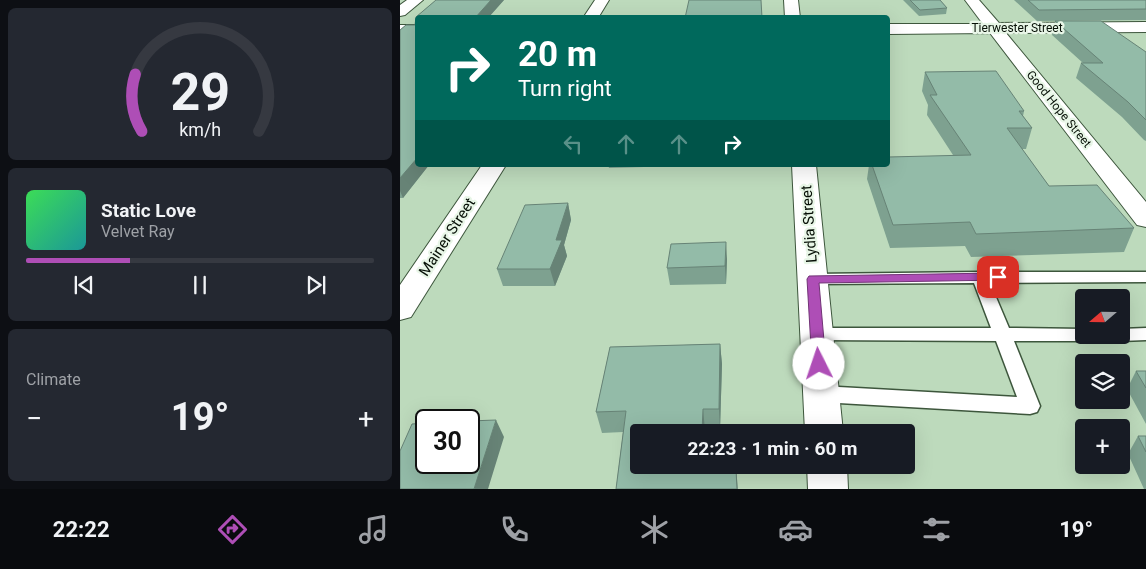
<!DOCTYPE html>
<html lang="en">
<head>
<meta charset="utf-8">
<style>
	:root { --surface:#171b24; --page:#242831; --text:#f1f3f6; --muted:#9ea1a6; --line:#363941; --accent:#ae4eb6 }
	body { margin:0; font-family:Roboto,sans-serif; background:var(--page); color:var(--text); height:100vh; display:flex; flex-direction:column; font-size:19px; white-space:nowrap }
	* { box-sizing:border-box; margin:0 }
	p { font-size:16px; color:var(--muted) }
	.icon { flex:none; width:28px; height:28px; fill:none; stroke:currentColor; stroke-width:2; stroke-linecap:round; stroke-linejoin:round }
	.map { position:relative; flex:1; overflow:hidden }
	.drawer { display:flex; flex-direction:column; gap:8px; padding:8px; background:#0d0f14; width:400px }
	.drawer>* { flex:none }
	.guide { position:absolute; left:15px; top:15px; width:475px; height:152px; border-radius:5px; box-shadow:0 5px 20px #0002; background:#00695c; color:#fff; overflow:hidden }
	.needle { width:32px; rotate:250deg }
	.tools { position:absolute; left:675px; top:289px; display:grid; gap:10px }
	.tools a { display:grid; place-items:center; width:55px; height:55px; border-radius:5px; background:var(--surface); box-shadow:0 5px 20px #0002; font-size:25px }
	.speed { position:absolute; left:15px; top:409px; display:flex; gap:10px; font-size:25px; font-weight:700; text-align:center }
	.speed>* { display:grid; place-content:center; width:65px; height:65px; border-radius:50%; background:var(--surface); box-shadow:0 5px 20px #0002; line-height:1 }
	.speed .limit { border:2px solid #111; border-radius:8px; background:#fff; color:#111 }
	.pin { position:absolute; display:grid; place-items:center; width:42px; height:42px; color:#fff; margin:-21px; border-radius:10px; box-shadow:0 2px 8px #0006 }
	.me { position:absolute; width:55px; margin:-28px; rotate:356deg; stroke-linejoin:round; filter:drop-shadow(0 0 4px #0008) }
	.turn { display:flex; align-items:center; gap:18px; height:105px; padding:0 20px; font-size:22px }
	.turn .icon { width:65px; height:65px; stroke-width:2.5 }
	.turn b { display:block; font-size:35px; line-height:42px }
	.lanes { display:flex; align-items:center; height:48px; padding:0 20px; background:#0003; justify-content:center; gap:25px; direction:ltr }
	.lanes .off { opacity:.35 }
	.big { font-size:38px; font-weight:700; line-height:1.1 }
	.drawer .tile { flex:1; display:flex; flex-direction:column; justify-content:center; gap:8px; min-width:0; padding:0 18px; border-radius:8px; background:var(--page) }
	.drawer .dial { align-items:center; gap:0 }
	.dial svg { height:130px; overflow:visible; fill:none; stroke:var(--line); stroke-width:7; stroke-linecap:round; text-anchor:middle }
	.dial text { fill:var(--text); stroke:none }
	.song { display:flex; align-items:center; gap:15px }
	.cover { width:60px; height:60px; border-radius:8px; background:linear-gradient(135deg,hsl(130 70% 55%),hsl(180 70% 35%)) }
	.played { height:5px; border-radius:2px; background:linear-gradient(90deg,var(--accent) 30%,var(--line) 30%) }
	.keys { display:flex; justify-content:space-around; direction:ltr }
	.heat { display:flex; justify-content:space-between; align-items:center; font-size:28px; direction:ltr }
	.trip { position:absolute; left:230px; top:424px; width:285px; height:50px; border-radius:5px; background:var(--surface); box-shadow:0 5px 20px #0002; font-weight:700; line-height:50px; text-align:center }
	.tabs { display:flex; height:80px; justify-content:space-around; align-items:center; background:#090b0e; color:var(--muted) }
	.tabs .icon { width:35px; height:35px }
	.tabs .active { color:var(--accent) }
	.tabs b { font-size:22px; color:var(--text) }
	main { display:flex; flex:1; min-height:0 }
	.map>svg:first-child { display:block }
	.lines { fill:none; stroke-linecap:round; stroke-linejoin:round }
	.service-casing { stroke:#3d563c; stroke-width:3 }
	.minor-casing { stroke:#3d563c; stroke-width:2 }
	.tertiary-casing { stroke:#3d563c; stroke-width:2 }
	.service { fill:#fff; fill-rule:evenodd }
	.minor { fill:#fff; fill-rule:evenodd }
	.tertiary { fill:#fff; fill-rule:evenodd }
	.wall { fill:#7ea190 }
	.shaded-wall { fill:#678376 }
	.building { fill:#93bba8; stroke:#678376 }
	.route { fill:#ae4eb6; stroke:#713376 }
	.labels { text-anchor:middle; stroke-width:4.5; stroke-linejoin:round; paint-order:stroke }
	.far-street-label { font-size:12px; fill:#060f06; stroke:#e8f6e7 }
	.street-label { font-size:15px; fill:#060f06; stroke:#e8f6e7 }
</style>
</head>
<body>
<main>
<section class="drawer">
<div class="tile dial"><svg viewBox="0 0 100 80">
<path d="M14 69A42 42 0 1 1 86 69"/>
<path d="M14 69A42 42 0 0 1 10 34" stroke="#ae4eb6"/>
<text x="50" y="56" font-size="32" font-weight="700">29</text>
<text x="50" y="72" font-size="11">km/h</text>
</svg></div>
<div class="tile">
<div class="song"><i class="cover"></i><div><b>Static Love</b><p>Velvet Ray</p></div></div>
<div class="played"></div>
<div class="keys"><svg class="icon" aria-label="previous" viewBox="0 0 24 24"><path d="M18 5L8 12l10 7zM5 5v14"/></svg><svg class="icon" aria-label="pause" viewBox="0 0 24 24"><path d="M8 5v14M16 5v14"/></svg><svg class="icon" aria-label="next" viewBox="0 0 24 24"><path d="M6 5l10 7-10 7zM19 5v14"/></svg></div>
</div>
<div class="tile"><p>Climate</p>
<div class="heat"><a>−</a><b class="big">19°</b><a>+</a></div>
</div>
</section>
<div class="map">
<svg width="746" height="489" viewBox="0 0 746 489">
	<rect width="100%" height="100%" fill="#bddabc"/>
	<g class="lines">
		<defs>
			<path id="service" d="M580 272H746V282L590 283 609 328 684 329V335H693L690 340 684 341H614L640 406 637 412 630 414 421 402 414 400 411 394 414 388 421 386 617 397 596 341 417 340 411 339 408 334 411 329 417 328H591L574 283 413 284 407 283 405 279 407 275 413 274Z
				M746 328V340L721 341 715 340 712 335H721V329Z"/>
			<path id="minor" d="M7 0H23L5 15 0 16V5Z
				M384 0H398L400 18H385Z
				M565 0H579L599 23 746 22V32L606 33 746 202V227L737 225 590 33 488 34V24H583Z
				M392 165H416L443 432H405Z
				M407 465H447L448 489H408Z"/>
			<path id="tertiary" d="M195 0H209L198 18H183Z
				M0 25H18V35H0Z
				M82 165H106L11 317 0 320V285Z"/>
		</defs>
		<!-- service casing -->
		<use href="#service" class="service-casing"/>
		<!-- minor casing -->
		<use href="#minor" class="minor-casing"/>
		<!-- tertiary casing -->
		<use href="#tertiary" class="tertiary-casing"/>
		<!-- service -->
		<use href="#service" class="service"/>
		<!-- minor -->
		<use href="#minor" class="minor"/>
		<!-- tertiary -->
		<use href="#tertiary" class="tertiary"/>
	</g>
	<!-- wall -->
	<path class="wall" d="M36 0H104L88 18H18V165H29L3 198H0V30L6 25H15L16 17Z
		M503 0H540L547 8 546 14 519 16Z
		M614 0H746V20L637 21Z
		M655 21 746 52V141L744 140 722 117 676 78 681 63H683L652 35Z
		M525 72 624 111 623 116 632 128 626 149H622L649 186 734 228 724 252 571 257 565 246 490 248 467 179 469 165H488L553 155 527 115 528 105 522 91Z
		M208 165H244V167L209 168Z
		M168 203 171 220 164 245 167 256 155 286H103L97 269Z
		M327 259 326 284 270 285 267 268Z
		M320 344 322 364 320 429 305 430V432H239V465H304V471L336 469 338 489H216L223 432 202 433 196 412 210 347Z
		M736 371H746V424L727 389Z
		M738 436H746V489H744L728 454Z"/>
	<!-- shaded-wall -->
	<path class="shaded-wall" d="M91 0H104L88 18H75Z
		M18 157V165H29L3 198 0 191V178Z
		M168 203 171 220 164 245 167 256 155 286 150 269 156 240Z
		M326 242 327 259 326 284 325 266Z
		M320 344 322 364 320 429 319 409Z
		M303 409 305 430V432H302Z
		M96 420 104 437 88 489H74Z
		M301 465H304V489L301 472Z"/>
	<!-- building -->
	<path class="building" d="M36 0H91L75 18H18V157L0 178V30L6 25H15L16 17Z
		M289 0H361L362 18H285Z
		M510 0H540L547 8 520 10Z
		M628 0H746V9L639 10Z
		M655 21H701L746 52V120L728 102 681 63H703Z
		M596 71 624 111H619L632 128H607L649 186 697 185 734 228 576 234 570 222 493 225 472 165H488V157L571 155 530 95H537L525 72Z
		M168 203 156 240H162L150 269H97L125 205Z
		M326 242 325 266 267 268 271 244Z
		M320 344 319 409H303L302 432H239V465H301V472L336 469 337 489H216L226 411 196 412 210 347Z
		M736 371H746V388Z
		M96 420 74 489H0V451L12 424 26 423V462H69V421Z
		M738 436H746V452Z"/>
	<!-- route -->
	<path class="route" d="M598 273 603 274 604 277 603 280 419 283 426 364 424 368 419 369 414 368 412 364 407 279 409 276Z"/>
	<g class="labels">
		<!-- far-street labels -->
		<g class="far-street-label">
			<text x="617" y="32">Tierwester Street</text>
			<text transform="translate(659 109) rotate(51)" y="4">Good Hope Street</text>
		</g>
		<!-- street labels -->
		<g class="street-label">
			<text transform="translate(409 224) rotate(-94)" y="5">Lydia Street</text>
			<text transform="translate(47 237) rotate(-57)" y="5">Mainer Street</text>
		</g>
	</g>
</svg>
<div class="tools">
<a><svg class="needle" viewBox="-14 -14 28 28"><path d="M0-13l5 13h-10z" fill="#e53935"/><path d="M0 13l5-13h-10z" fill="#9ea1a6"/></svg></a>
<a><svg class="icon" aria-label="layers" viewBox="0 0 24 24"><path d="M12 4l9 5-9 5-9-5zM3 14l9 5 9-5"/></svg></a>
<a>+</a>
</div>
<div class="speed"><div class="limit">30</div></div>
<div class="pin" style="left:598px;top:277px;background:#d93025"><svg class="icon" aria-label="arrive" viewBox="0 0 24 24"><path d="M6 21V4h12l-3 4 3 4H6"/></svg></div>
<svg class="me" style="left:419px;top:364px" viewBox="-20 -20 40 40"><circle r="19" fill="#fff"/><path d="M0-13L10 11 0 6-10 11z" fill="#ae4eb6"/></svg>
<div class="trip">22:23 · 1 min · 60 m</div>
<div class="guide">
<div class="turn"><svg class="icon" aria-label="right" viewBox="0 0 24 24"><path d="M7 20v-9h11M14 6l5 5-5 5"/></svg><div><b>20 m</b>Turn right</div></div>
<div class="lanes"><svg class="icon off" aria-label="left" viewBox="0 0 24 24"><path d="M17 20v-9H6M10 6l-5 5 5 5"/></svg><svg class="icon off" aria-label="ahead" viewBox="0 0 24 24"><path d="M12 20V5M6 11l6-6 6 6"/></svg><svg class="icon off" aria-label="ahead" viewBox="0 0 24 24"><path d="M12 20V5M6 11l6-6 6 6"/></svg><svg class="icon" aria-label="right" viewBox="0 0 24 24"><path d="M7 20v-9h11M14 6l5 5-5 5"/></svg></div>
</div>
</div>
</main>
<nav class="tabs">
<b>22:22</b>
<svg class="icon active" aria-label="directions" viewBox="0 0 24 24"><path d="M12 3l9 9-9 9-9-9zM9 14v-3h6M13 9l2 2-2 2"/></svg>
<svg class="icon" aria-label="music" viewBox="0 0 24 24"><path d="M9 18V5l10-2v13"/><circle cx="6" cy="18" r="3"/><circle cx="16" cy="16" r="3"/></svg>
<svg class="icon" aria-label="phone" viewBox="0 0 24 24"><path d="M5 4h4l2 5-3 2q2 4 5 5l2-3 5 2v4C11 20 4 13 5 4z"/></svg>
<svg class="icon" aria-label="climate" viewBox="0 0 24 24"><path d="M12 3v18M4 7l16 10M4 17L20 7"/></svg>
<svg class="icon" aria-label="car" viewBox="0 0 24 24"><path d="M5 17H2v-5l4-1 3-4h7l3 4 3 1v5h-3M9 17h6M6 11h13"/><circle cx="7" cy="17" r="2"/><circle cx="17" cy="17" r="2"/></svg>
<svg class="icon" aria-label="filters" viewBox="0 0 24 24"><path d="M4 7h16M4 17h16"/><circle cx="9" cy="7" r="2"/><circle cx="15" cy="17" r="2"/></svg>
<b>19°</b>
</nav>
</body>
</html>
